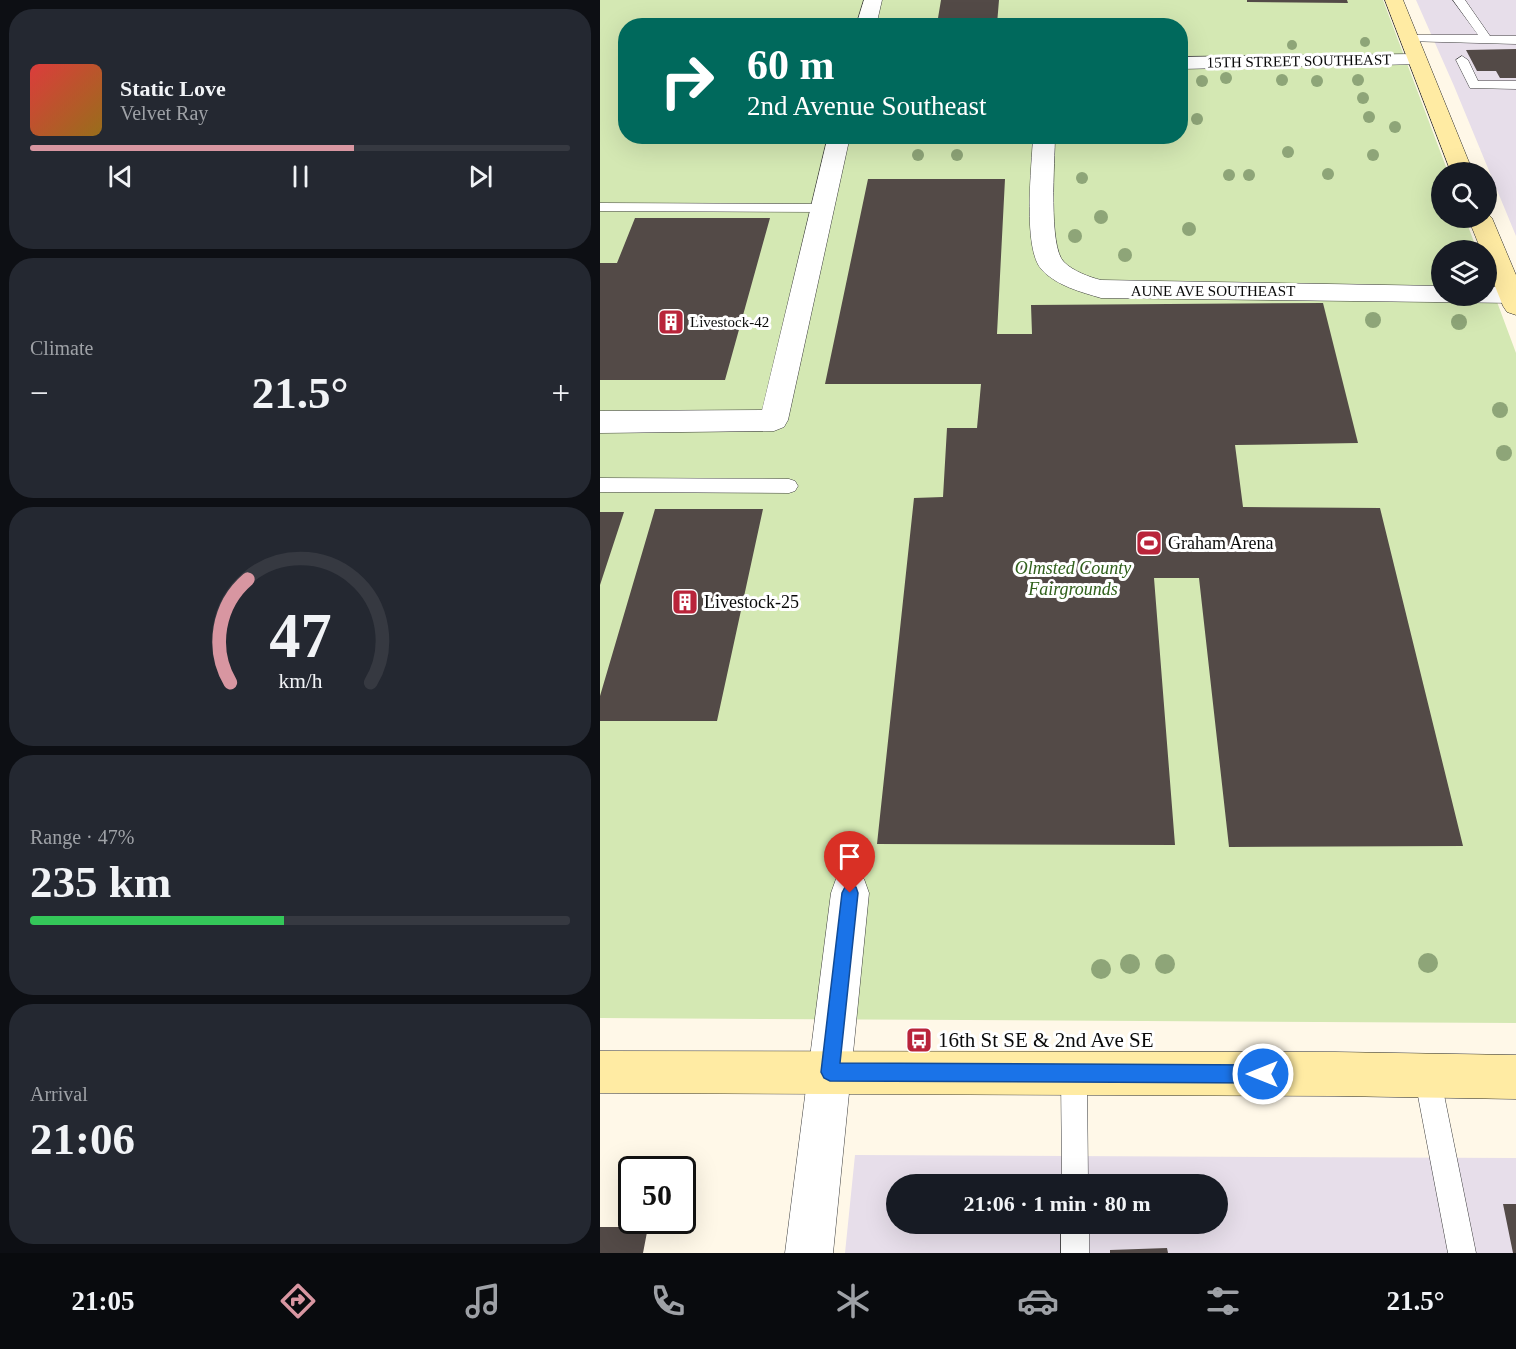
<!DOCTYPE html>
<html lang="en">
<head>
<meta charset="utf-8">
<style>
	:root { --surface:#171b24; --page:#242831; --text:#f1f3f6; --muted:#9ea1a6; --line:#363941; --accent:#d896a1 }
	body { margin:0; font-family:Georgia,serif; background:var(--page); color:var(--text); height:100vh; display:flex; flex-direction:column; font-size:22px; white-space:nowrap }
	* { box-sizing:border-box; margin:0 }
	p { font-size:20px; color:var(--muted) }
	.icon { flex:none; width:33px; height:33px; fill:none; stroke:currentColor; stroke-width:2; stroke-linecap:round; stroke-linejoin:round }
	.map { position:relative; flex:1; overflow:hidden }
	.sheet { display:flex; flex-direction:column; gap:9px; padding:9px; background:#0d0f14; width:600px }
	.sheet>* { flex:none }
	.guide { position:absolute; left:18px; top:18px; width:570px; height:126px; border-radius:24px; box-shadow:0 6px 24px #0002; background:#00695c; color:#fff; overflow:hidden }
	.fabs { position:absolute; left:831px; top:162px; display:grid; gap:12px }
	.fabs a { display:grid; place-items:center; width:66px; height:66px; border-radius:50%; background:var(--surface); box-shadow:0 6px 24px #0002; font-size:30px }
	.speed { position:absolute; left:18px; top:1156px; display:flex; gap:12px; font-size:30px; font-weight:700; text-align:center }
	.speed>* { display:grid; place-content:center; width:78px; height:78px; border-radius:50%; background:var(--surface); box-shadow:0 6px 24px #0002; line-height:1 }
	.speed .limit { border:3px solid #111; border-radius:9px; background:#fff; color:#111 }
	.pin { position:absolute; display:grid; place-items:center; width:51px; height:51px; color:#fff; margin:-62px -26px; border-radius:50% 50% 50% 0; rotate:-45deg; box-shadow:0 0 6px #0007 }
	.pin .icon { rotate:45deg }
	.me { position:absolute; width:66px; margin:-33px; rotate:270deg; stroke-linejoin:round; filter:drop-shadow(0 0 4px #0008) }
	.turn { display:flex; align-items:center; gap:21px; height:126px; padding:0 30px; font-size:27px }
	.turn .icon { width:78px; height:78px; stroke-width:2.5 }
	.turn b { display:block; font-size:42px; line-height:51px }
	.big { font-size:45px; font-weight:700; line-height:1.1 }
	.sheet .widget { flex:1; display:flex; flex-direction:column; justify-content:center; gap:9px; min-width:0; padding:0 21px; border-radius:24px; background:var(--page) }
	.sheet .dial { align-items:center; gap:0 }
	.dial svg { height:156px; overflow:visible; fill:none; stroke:var(--line); stroke-width:7; stroke-linecap:round; text-anchor:middle }
	.dial text { fill:var(--text); stroke:none }
	.song { display:flex; align-items:center; gap:18px }
	.cover { width:72px; height:72px; border-radius:9px; background:linear-gradient(135deg,hsl(0 70% 55%),hsl(40 70% 35%)) }
	.played { height:6px; border-radius:3px; background:linear-gradient(90deg,var(--accent) 60%,var(--line) 60%) }
	.keys { display:flex; justify-content:space-around; direction:ltr }
	.heat { display:flex; justify-content:space-between; align-items:center; font-size:33px; direction:ltr }
	.charge { height:9px; border-radius:4px; background:linear-gradient(90deg,#34c759 47%,var(--line) 0) }
	.trip { position:absolute; left:286px; top:1174px; width:342px; height:60px; border-radius:30px; background:var(--surface); box-shadow:0 6px 24px #0002; font-weight:700; line-height:60px; text-align:center }
	.tabs { display:flex; height:96px; justify-content:space-around; align-items:center; background:#090b0e; color:var(--muted) }
	.tabs .icon { width:42px; height:42px }
	.tabs .on { color:var(--accent) }
	.tabs b { font-size:27px; color:var(--text) }
	main { display:flex; flex:1; min-height:0 }
	.map>svg:first-child { display:block }
	.industrial { fill:#e7deea; fill-rule:evenodd }
	.green { fill:#d4e8b3; fill-rule:evenodd }
	.building { fill:#534a47 }
	.lines { fill:none; stroke-linecap:round; stroke-linejoin:round }
	.lane-casing { stroke:#3d3d3d; stroke-width:1 }
	.street-casing { stroke:#3d3d3d; stroke-width:1 }
	.secondary-casing { stroke:#2c2c2c; stroke-width:1 }
	.lane { fill:#fff; fill-rule:evenodd }
	.street { fill:#fff; fill-rule:evenodd }
	.secondary { fill:#ffeba3; fill-rule:evenodd }
	.tree { fill:#8ea578 }
	.route { fill:#1a73e8; stroke:#114b97; stroke-width:1.5 }
	.labels { text-anchor:middle; stroke-width:6; stroke-linejoin:round; paint-order:stroke }
	.far-street-label { font-size:15px; fill:#0a0a0a; stroke:#fff }
	.far-poi-label { font-size:15px; fill:#0a0a0a; stroke:#fff; text-anchor:start }
	.poi-label { font-size:18px; fill:#0a0a0a; stroke:#fff; text-anchor:start }
	.park-label { font-size:18px; font-style:italic; fill:#31611c; stroke:#fff }
	.near-poi-label { font-size:21px; fill:#0a0a0a; stroke:#fff; text-anchor:start }
</style>
</head>
<body>
<main>
<section class="sheet">
<div class="widget">
<div class="song"><i class="cover"></i><div><b>Static Love</b><p>Velvet Ray</p></div></div>
<div class="played"></div>
<div class="keys"><svg class="icon" aria-label="previous" viewBox="0 0 24 24"><path d="M18 5L8 12l10 7zM5 5v14"/></svg><svg class="icon" aria-label="pause" viewBox="0 0 24 24"><path d="M8 5v14M16 5v14"/></svg><svg class="icon" aria-label="next" viewBox="0 0 24 24"><path d="M6 5l10 7-10 7zM19 5v14"/></svg></div>
</div>
<div class="widget"><p>Climate</p>
<div class="heat"><a>−</a><b class="big">21.5°</b><a>+</a></div>
</div>
<div class="widget dial"><svg viewBox="0 0 100 80">
<path d="M14 69A42 42 0 1 1 86 69"/>
<path d="M14 69A42 42 0 0 1 23 16" stroke="#d896a1"/>
<text x="50" y="56" font-size="32" font-weight="700">47</text>
<text x="50" y="72" font-size="11">km/h</text>
</svg></div>
<div class="widget"><p>Range · 47%</p><b class="big">235 km</b><div class="charge"></div></div>
<div class="widget"><p>Arrival</p><b class="big">21:06</b></div>
</section>
<div class="map">
<svg width="916" height="1253" viewBox="0 0 916 1253">
	<rect width="100%" height="100%" fill="#fff8e8"/>
	<!-- industrial -->
	<path class="industrial" d="M816 0H916V236L854 86Z
		M255 1155 916 1158V1253H245ZM297 1185H618V1224H297Z"/>
	<!-- green -->
	<path class="green" d="M0 0H783L848 172H842V218H865L877 250H842V296H886L887 275 916 353V1023L0 1018ZM26 26H580V136H26Z"/>
	<!-- building -->
	<path class="building" d="M341 0H399L397 24H337Z
		M647 0H747L748 3 647 2Z
		M916 49V78H900L896 71H877L866 50Z
		M369 136H408V142H369Z
		M268 179H405L397 334H432L431 305 723 303 758 443 635 445 643 507 780 508 863 846 629 847 599 578H554L575 845 277 844 314 498 343 497 347 428H377L381 384H225Z
		M35 218H170L125 380H0V263H17Z
		M55 509H163L117 721H0V696Z
		M0 512H24L0 585Z
		M903 1204H916V1253H913Z
		M0 1227H48L43 1253H0Z
		M567 1248 568 1253H510V1250Z"/>
	<g class="lines">
		<defs>
			<path id="lane" d="M853 0H865L890 36H916V44L805 41V37L809 35H878Z
				M862 56 868 60 878 81H916V89L870 88 856 60Z
				M0 203 223 204 230 208 223 212 0 211Z
				M0 478 189 479 195 481 198 486 195 491 189 493 0 492Z
				M474 1060 483 1064 487 1073 488 1185H462L461 1073 465 1064Z
				M827 1062 836 1066 840 1075 876 1253H848L814 1075 818 1066Z
				M461 1224H489V1253H461Z"/>
			<path id="street" d="M264 0H282L276 26H256Z
				M817 54 824 56 827 60 824 64 580 69V57Z
				M228 136H250L188 420 184 427 174 431 0 433V411L162 410Z
				M433 136H455C455 160 448 247 464 262 473 271 489 277 501 280L842 286V296H886V287H912L916 289V303L501 298C481 292 457 286 442 270 422 250 432 165 433 136Z
				M250 874 264 879 269 893 233 1253H185L231 893 236 879Z"/>
			<path id="secondary" d="M785 0H803L873 172H851Z
				M886 212 892 218 916 275V315L907 312 903 306 886 264V250H881L868 218H886Z
				M0 1051 735 1052 916 1055V1099L735 1096 0 1093Z"/>
		</defs>
		<!-- lane casing -->
		<use href="#lane" class="lane-casing"/>
		<!-- street casing -->
		<use href="#street" class="street-casing"/>
		<!-- secondary casing -->
		<use href="#secondary" class="secondary-casing"/>
		<!-- lane -->
		<use href="#lane" class="lane"/>
		<!-- street -->
		<use href="#street" class="street"/>
		<!-- secondary -->
		<use href="#secondary" class="secondary"/>
	</g>
	<!-- trees -->
	<g class="tree">
		<circle cx="765" cy="42" r="5"/>
		<circle cx="692" cy="45" r="5"/>
		<circle cx="626" cy="78" r="6"/>
		<circle cx="682" cy="80" r="6"/>
		<circle cx="758" cy="80" r="6"/>
		<circle cx="602" cy="81" r="6"/>
		<circle cx="717" cy="81" r="6"/>
		<circle cx="763" cy="98" r="6"/>
		<circle cx="769" cy="117" r="6"/>
		<circle cx="597" cy="119" r="6"/>
		<circle cx="795" cy="127" r="6"/>
		<circle cx="688" cy="152" r="6"/>
		<circle cx="318" cy="155" r="6"/>
		<circle cx="357" cy="155" r="6"/>
		<circle cx="773" cy="155" r="6"/>
		<circle cx="728" cy="174" r="6"/>
		<circle cx="629" cy="175" r="6"/>
		<circle cx="649" cy="175" r="6"/>
		<circle cx="482" cy="178" r="6"/>
		<circle cx="501" cy="217" r="7"/>
		<circle cx="589" cy="229" r="7"/>
		<circle cx="475" cy="236" r="7"/>
		<circle cx="525" cy="255" r="7"/>
		<circle cx="773" cy="320" r="8"/>
		<circle cx="859" cy="322" r="8"/>
		<circle cx="900" cy="410" r="8"/>
		<circle cx="904" cy="453" r="8"/>
		<circle cx="828" cy="963" r="10"/>
		<circle cx="530" cy="964" r="10"/>
		<circle cx="565" cy="964" r="10"/>
		<circle cx="501" cy="969" r="10"/>
	</g>
	<!-- route -->
	<path class="route" d="M250 885 256 887 258 893 240 1063 663 1065 670 1067 672 1074 670 1080 663 1083 230 1081 224 1078 221 1072 242 893 245 887Z"/>
	<!-- icons -->
	<defs>
		<symbol id="building-square" viewBox="-11 -11 22 22"><rect x="-9" y="-9" width="18" height="18" rx="4" fill="#b9243a" stroke="#fff"/><path d="M-4-6H4V6H1V3H-1V6H-4ZM-2.5-4.3h1.7v1.8h-1.7ZM.8-4.3h1.7v1.8H.8ZM-2.5-1h1.7V.8h-1.7ZM.8-1h1.7V.8H.8Z" fill="#fff"/></symbol>
		<symbol id="stadium-square" viewBox="-11 -11 22 22"><rect x="-9" y="-9" width="18" height="18" rx="4" fill="#b9243a" stroke="#fff"/><path d="M0-5a6.5 5 0 1 0 0 10a6.5 5 0 1 0 0-10ZM-3.5-1.8h7v3.6h-7Z" fill="#fff"/></symbol>
		<symbol id="bus-square" viewBox="-11 -11 22 22"><rect x="-9" y="-9" width="18" height="18" rx="4" fill="#b9243a" stroke="#fff"/><path d="M-5-6H5V4H4V6H2V4H-2V6H-4V4H-5ZM-3.5-4V0h7V-4ZM-3.5 1.2v1.5H-2V1.2ZM2 1.2v1.5H3.5V1.2Z" fill="#fff"/></symbol>
	</defs>
	<g fill-rule="evenodd">
		<use href="#building-square" x="56" y="307" width="30" height="30"/>
		<use href="#stadium-square" x="534" y="528" width="30" height="30"/>
		<use href="#building-square" x="70" y="587" width="30" height="30"/>
		<use href="#bus-square" x="304" y="1025" width="30" height="30"/>
	</g>
	<g class="labels">
		<!-- far-street labels -->
		<g class="far-street-label">
			<text transform="translate(699 61) rotate(-1)" y="5">15TH STREET SOUTHEAST</text>
			<text x="613" y="296">AUNE AVE SOUTHEAST</text>
		</g>
		<!-- far-poi labels -->
		<g class="far-poi-label">
			<text x="90" y="327">Livestock-42</text>
		</g>
		<!-- poi labels -->
		<g class="poi-label">
			<text x="568" y="549">Graham Arena</text>
			<text x="104" y="608">Livestock-25</text>
		</g>
		<!-- park labels -->
		<g class="park-label">
			<text x="473" y="574">Olmsted County<tspan x="473" dy="21">Fairgrounds</tspan></text>
		</g>
		<!-- near-poi labels -->
		<g class="near-poi-label">
			<text x="338" y="1047">16th St SE &amp; 2nd Ave SE</text>
		</g>
	</g>
</svg>
<div class="fabs">
<a><svg class="icon" aria-label="search" viewBox="0 0 24 24"><circle cx="10" cy="10" r="6"/><path d="M15 15l6 6"/></svg></a>
<a><svg class="icon" aria-label="layers" viewBox="0 0 24 24"><path d="M12 4l9 5-9 5-9-5zM3 14l9 5 9-5"/></svg></a>
</div>
<div class="speed"><div class="limit">50</div></div>
<div class="pin" style="left:250px;top:893px;background:#d93025"><svg class="icon" aria-label="arrive" viewBox="0 0 24 24"><path d="M6 21V4h12l-3 4 3 4H6"/></svg></div>
<svg class="me" style="left:663px;top:1074px" viewBox="-20 -20 40 40"><circle r="17" fill="#1a73e8" stroke="#fff" stroke-width="3"/><path d="M0-11L8 9 0 5-8 9z" fill="#fff"/></svg>
<div class="trip">21:06 · 1 min · 80 m</div>
<div class="guide">
<div class="turn"><svg class="icon" aria-label="right" viewBox="0 0 24 24"><path d="M7 20v-9h11M14 6l5 5-5 5"/></svg><div><b>60 m</b>2nd Avenue Southeast</div></div>
</div>
</div>
</main>
<nav class="tabs">
<b>21:05</b>
<svg class="icon on" aria-label="directions" viewBox="0 0 24 24"><path d="M12 3l9 9-9 9-9-9zM9 14v-3h6M13 9l2 2-2 2"/></svg>
<svg class="icon" aria-label="music" viewBox="0 0 24 24"><path d="M9 18V5l10-2v13"/><circle cx="6" cy="18" r="3"/><circle cx="16" cy="16" r="3"/></svg>
<svg class="icon" aria-label="phone" viewBox="0 0 24 24"><path d="M5 4h4l2 5-3 2q2 4 5 5l2-3 5 2v4C11 20 4 13 5 4z"/></svg>
<svg class="icon" aria-label="climate" viewBox="0 0 24 24"><path d="M12 3v18M4 7l16 10M4 17L20 7"/></svg>
<svg class="icon" aria-label="car" viewBox="0 0 24 24"><path d="M5 17H2v-5l4-1 3-4h7l3 4 3 1v5h-3M9 17h6M6 11h13"/><circle cx="7" cy="17" r="2"/><circle cx="17" cy="17" r="2"/></svg>
<svg class="icon" aria-label="filters" viewBox="0 0 24 24"><path d="M4 7h16M4 17h16"/><circle cx="9" cy="7" r="2"/><circle cx="15" cy="17" r="2"/></svg>
<b>21.5°</b>
</nav>
</body>
</html>
